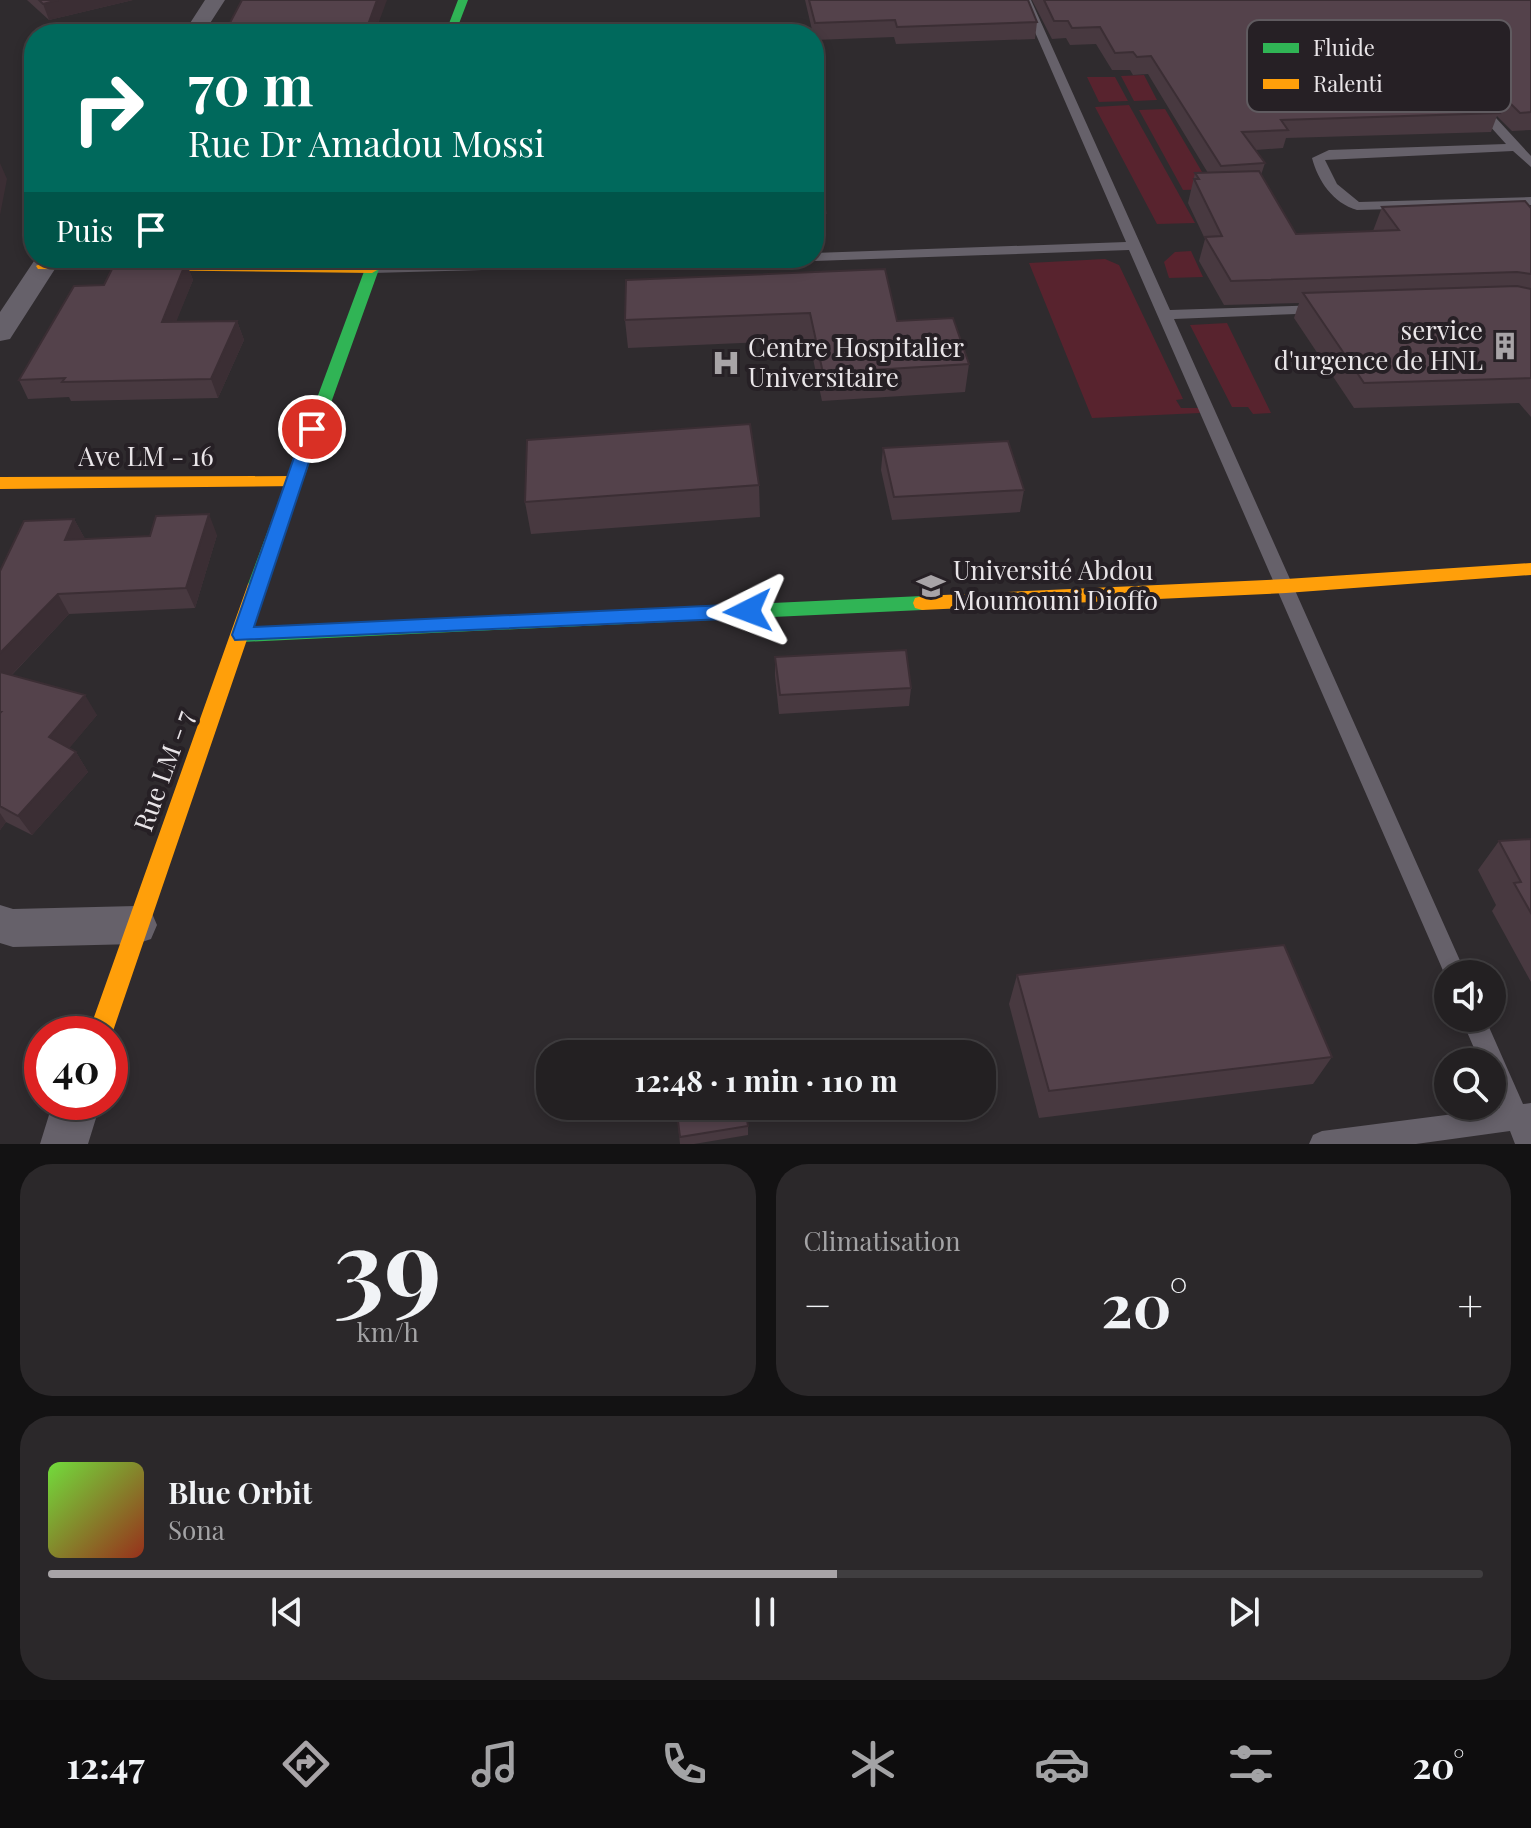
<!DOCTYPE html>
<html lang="fr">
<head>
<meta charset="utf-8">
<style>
	:root { --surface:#232022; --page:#2b282a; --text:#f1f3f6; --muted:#a3a3a5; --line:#403e40; --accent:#a8a4a7 }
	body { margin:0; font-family:"Playfair Display",serif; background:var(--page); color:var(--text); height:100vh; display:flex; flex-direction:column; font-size:30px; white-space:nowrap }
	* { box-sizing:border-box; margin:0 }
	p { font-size:26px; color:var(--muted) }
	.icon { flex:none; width:44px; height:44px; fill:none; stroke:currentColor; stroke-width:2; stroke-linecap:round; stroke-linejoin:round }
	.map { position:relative; height:1144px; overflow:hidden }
	.details { display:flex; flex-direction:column; gap:20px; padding:20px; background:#131213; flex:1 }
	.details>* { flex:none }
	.guide { position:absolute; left:24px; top:24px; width:800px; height:244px; border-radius:32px; box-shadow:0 4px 12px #0003,0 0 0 2px var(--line); background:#00695c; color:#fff; overflow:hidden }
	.buttons { position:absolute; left:1434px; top:960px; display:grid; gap:16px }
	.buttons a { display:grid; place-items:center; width:72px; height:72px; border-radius:50%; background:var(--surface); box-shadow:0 4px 12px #0003,0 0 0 2px var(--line); font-size:40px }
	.speed { position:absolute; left:24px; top:1016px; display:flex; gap:16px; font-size:40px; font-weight:700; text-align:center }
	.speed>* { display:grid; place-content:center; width:104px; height:104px; border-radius:50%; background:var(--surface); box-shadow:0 4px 12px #0003,0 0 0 2px var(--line); line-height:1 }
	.speed .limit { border:12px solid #d22; background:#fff; color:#111 }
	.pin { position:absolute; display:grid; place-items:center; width:68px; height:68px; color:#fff; margin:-34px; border:4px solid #fff; border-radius:50%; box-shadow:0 2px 8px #0007 }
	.me { position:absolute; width:88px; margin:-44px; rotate:267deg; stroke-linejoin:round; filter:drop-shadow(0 0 6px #0008) }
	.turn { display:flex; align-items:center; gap:28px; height:168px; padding:0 32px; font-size:36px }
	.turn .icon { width:104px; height:104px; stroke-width:2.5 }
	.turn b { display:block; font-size:56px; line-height:68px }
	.then { display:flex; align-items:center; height:76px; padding:0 32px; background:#0003; gap:16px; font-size:30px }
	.big { font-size:60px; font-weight:700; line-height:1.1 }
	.details .widget { flex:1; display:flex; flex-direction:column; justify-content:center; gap:12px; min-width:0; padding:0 28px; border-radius:32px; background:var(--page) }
	.details .dial { align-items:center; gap:0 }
	.dial b { font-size:104px; line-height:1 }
	.song { display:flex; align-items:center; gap:24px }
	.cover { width:96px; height:96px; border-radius:12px; background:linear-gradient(135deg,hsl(100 70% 55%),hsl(10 70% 35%)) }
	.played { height:8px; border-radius:4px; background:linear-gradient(90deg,var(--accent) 55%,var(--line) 55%) }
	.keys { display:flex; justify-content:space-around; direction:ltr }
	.heat { display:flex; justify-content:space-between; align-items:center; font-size:44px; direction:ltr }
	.details .tiles { flex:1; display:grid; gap:20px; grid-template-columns:1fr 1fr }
	.widget:last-child { grid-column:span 2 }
	.trip { position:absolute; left:536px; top:1040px; width:460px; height:80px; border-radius:32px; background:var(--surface); box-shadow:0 4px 12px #0003,0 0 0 2px var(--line); font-weight:700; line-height:80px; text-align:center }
	.tab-bar { display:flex; height:128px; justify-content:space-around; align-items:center; background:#0e0d0e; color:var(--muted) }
	.tab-bar .icon { width:56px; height:56px }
	.tab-bar .current { color:var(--accent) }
	.tab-bar b { font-size:36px; color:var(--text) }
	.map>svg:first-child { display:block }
	.green { fill:#58232e }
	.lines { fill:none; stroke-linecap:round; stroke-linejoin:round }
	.lane { fill:#66616a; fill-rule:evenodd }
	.street { fill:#66616a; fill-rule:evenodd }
	.fast { fill:#30b455; fill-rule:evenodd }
	.slow { fill:#ff9f0a; fill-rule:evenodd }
	.wall { fill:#483940 }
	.shaded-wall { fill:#3b2e34 }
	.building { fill:#54424b; stroke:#3b2e34; stroke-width:2 }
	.route { fill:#1a73e8; stroke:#114b97; stroke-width:2 }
	.labels { text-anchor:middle; stroke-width:8; stroke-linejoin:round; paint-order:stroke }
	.poi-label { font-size:26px; fill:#e9e5e8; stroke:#262025; text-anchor:start }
	.street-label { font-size:26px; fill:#e9e5e8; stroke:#262025 }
	.key { fill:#262025; stroke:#605b60; stroke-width:2 }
	.key-label { font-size:22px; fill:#e9e5e8 }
</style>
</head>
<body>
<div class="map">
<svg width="1531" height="1144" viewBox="0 0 1531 1144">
	<rect width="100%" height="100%" fill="#2f2b2e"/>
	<!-- green -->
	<path class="green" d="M1144 75 1157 100 1134 101 1121 76Z
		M1087 77H1115L1128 101 1099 102Z
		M1129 105 1195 223 1157 224 1095 107Z
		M1165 109 1212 189 1183 190 1139 110Z
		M1191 251 1203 277 1169 278 1164 262 1175 252Z
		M1105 259 1119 265 1183 399 1176 400 1181 408H1199L1200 413 1092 418 1029 263Z
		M1227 323 1271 413 1253 414 1248 407H1232L1190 325Z"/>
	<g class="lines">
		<!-- lane -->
		<path class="lane" d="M1021 0H1031L1170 310 1322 305 1329 309 1322 313 1174 319 1466 974H1448V982L1129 250 814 261 808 258H814V253L1126 242Z
			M1488 118H1496L1531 156V167L1513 151 1325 160 1337 184 1359 202 1531 197V205L1357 210C1333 203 1318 181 1312 158L1329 150 1506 144 1488 124Z
			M624 258H786L779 262 372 273 365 269 372 265Z
			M1461 1018H1485L1523 1104 1531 1103V1144H1515L1510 1131 1416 1144H1309L1313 1135 1322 1131 1500 1108 1492 1090V1062H1480Z"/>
		<!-- street -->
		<path class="street" d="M205 0H225L203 34H183Z
			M36 258H62L10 339 0 341V312Z
			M0 905 13 909 136 906 151 911 157 925 151 939 136 944 13 947 0 943Z
			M53 1102H101L88 1144H40Z"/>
		<!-- fast -->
		<path class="fast" d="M458 0H468L455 34H445Z
			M369 258H383L266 584 257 591 251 589 248 584Z
			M922 596 929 598 931 603 929 608 922 610 241 642 234 640 232 635 234 630 241 628Z"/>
		<!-- slow -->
		<path class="slow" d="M43 262 372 265 379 269 372 273 38 269 36 266Z
			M292 476 300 482 298 486 0 489V477Z
			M1531 563V575L1286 593 922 610 915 608 913 603 915 598 922 596 1286 579Z
			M257 577 266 584 112 1034 110 1039V1034H88L248 584Z"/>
	</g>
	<!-- wall -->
	<path class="wall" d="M27 0H133L49 20Z
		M805 0H1028L1037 22 1035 39 896 44 894 37 814 40V34H813Z
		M1032 0H1531V130L1512 131 1497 116 1491 132 1286 138 1283 148 1255 150 1265 163 1261 175 1296 234 1373 231 1382 207 1531 208V417L1519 403 1354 408 1294 318 1299 303 1224 305 1199 261 1205 239 1188 203 1195 173H1208L1148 74 1133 75 1130 70H1112L1096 44 1070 45 1066 38 1052 39Z
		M814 172 826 213V231H814Z
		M186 262 193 280 176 321H237L244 340 218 398 71 401 69 397 28 399 19 380 104 285Z
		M626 280 897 321 969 364 965 392 822 401 809 340 628 348 625 320Z
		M883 448 1024 490 1020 512 892 520 881 470Z
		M759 485 760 517 531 534 525 502Z
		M74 519 85 539 217 535 195 608 69 614 12 675 97 715 69 748 76 752 88 772 32 835 6 822 0 830V571Z
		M775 657 911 688 909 706 779 714 775 676Z
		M1531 839V982L1492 911 1496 905 1478 870 1499 841Z
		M1017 975 1332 1057 1313 1084 1039 1118 1009 1004Z
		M676 1106 748 1126V1135L694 1144H680Z"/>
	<!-- shaded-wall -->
	<path class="shaded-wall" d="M58 0H133L49 20 43 4Z
		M377 0H387L377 27 379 34H371L369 22Z
		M1504 97 1497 114H1487L1492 100Z
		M0 163 7 179 0 215Z
		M186 262 193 280 169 340 162 322Z
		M237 321 244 340 218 398 211 379Z
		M209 514 217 535 195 608 186 588Z
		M74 519 85 539 65 540Z
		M58 594 69 614 0 687V653Z
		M85 695 97 715 62 757 49 737Z
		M76 752 88 772 32 835 18 816Z
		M0 813 6 822 0 830Z"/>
	<!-- building -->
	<path class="building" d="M39 0H58L43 4Z
		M242 0H377L369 22 376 21 371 34H224Z
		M809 0H1028L1037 22 897 27 895 20 815 23Z
		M1044 0H1531V112L1520 113 1504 97 1492 100 1493 108 1499 113 1281 120 1288 130 1242 132 1265 163 1221 166 1151 56 1137 57 1133 52 1115 53 1100 27 1072 28 1068 21H1054Z
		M1259 171 1296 234 1399 230 1382 207 1525 201 1531 208V274L1517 272 1231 281 1205 237 1222 236 1194 179H1199L1195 173Z
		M814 172H816L826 213 814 214Z
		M116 261 186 262 162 322 237 321 211 379 62 382 65 378 19 380 74 286 104 285Z
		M885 269 897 321 953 318 969 364 823 373 810 313 625 320 626 280Z
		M1517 286 1531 289V378L1364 383 1303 293Z
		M750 424 759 485 525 502 527 440Z
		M1008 441 1024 490 894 497 883 448Z
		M209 514 186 588 58 594 0 653V571L24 521 74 519 65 540 150 536 156 516Z
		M906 650 911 688 780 695 775 657Z
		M0 672 85 695 49 737 76 752 18 816 0 806V713L1 712H0Z
		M1531 839V913L1514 883 1521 882 1499 841Z
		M1284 945 1332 1057 1049 1091 1017 975Z
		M676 1106H745L748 1126 680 1137Z"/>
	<!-- route -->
	<path class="route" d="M312 424 320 429 254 627 748 604 757 611 748 618 235 640 232 635 304 429Z"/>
	<!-- icons -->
	<defs>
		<symbol id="building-bare" viewBox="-9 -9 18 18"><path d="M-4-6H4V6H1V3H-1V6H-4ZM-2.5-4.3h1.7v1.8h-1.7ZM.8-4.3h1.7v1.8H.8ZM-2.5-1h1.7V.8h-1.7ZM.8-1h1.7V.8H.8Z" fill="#a8a4a7" stroke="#262025" stroke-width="2.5" paint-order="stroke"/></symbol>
		<symbol id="hospital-bare" viewBox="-9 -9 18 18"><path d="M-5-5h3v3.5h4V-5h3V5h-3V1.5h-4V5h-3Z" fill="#a8a4a7" stroke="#262025" stroke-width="2.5" paint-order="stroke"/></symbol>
		<symbol id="university-bare" viewBox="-9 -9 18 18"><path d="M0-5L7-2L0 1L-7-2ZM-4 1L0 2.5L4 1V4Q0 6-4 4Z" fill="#a8a4a7" stroke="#262025" stroke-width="2.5" paint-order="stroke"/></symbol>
	</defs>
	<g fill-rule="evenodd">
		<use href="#building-bare" x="1485" y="326" width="40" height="40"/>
		<use href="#hospital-bare" x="706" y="343" width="40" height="40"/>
		<use href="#university-bare" x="911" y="566" width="40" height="40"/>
	</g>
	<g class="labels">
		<!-- poi labels -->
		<g class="poi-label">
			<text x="1483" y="340" text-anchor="end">service<tspan x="1483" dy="30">d'urgence de HNL</tspan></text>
			<text x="748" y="357">Centre Hospitalier<tspan x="748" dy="30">Universitaire</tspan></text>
			<text x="953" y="580">Université Abdou<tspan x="953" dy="30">Moumouni Dioffo</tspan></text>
		</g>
		<!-- street labels -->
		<g class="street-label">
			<text x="146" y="466">Ave LM - 16</text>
			<text transform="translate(164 771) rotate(-70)" y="9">Rue LM - 7</text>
		</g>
	</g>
	<!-- legend -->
	<rect x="1247" y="20" width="264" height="92" rx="12" class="key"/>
	<rect x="1263" y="43" width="36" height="10" fill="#30b455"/>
	<rect x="1263" y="79" width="36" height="10" fill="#ff9f0a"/>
	<g class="key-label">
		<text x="1313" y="56">Fluide</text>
		<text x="1313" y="92">Ralenti</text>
	</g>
</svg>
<div class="buttons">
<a><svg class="icon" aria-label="sound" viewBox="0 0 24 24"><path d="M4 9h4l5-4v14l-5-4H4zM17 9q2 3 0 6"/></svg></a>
<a><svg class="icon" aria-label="search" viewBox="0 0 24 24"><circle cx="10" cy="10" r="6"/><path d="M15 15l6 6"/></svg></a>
</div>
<div class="speed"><div class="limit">40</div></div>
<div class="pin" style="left:312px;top:429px;background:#d93025"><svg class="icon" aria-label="arrive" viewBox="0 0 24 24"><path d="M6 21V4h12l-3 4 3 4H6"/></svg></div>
<svg class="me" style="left:748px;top:611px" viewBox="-20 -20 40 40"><path d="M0-17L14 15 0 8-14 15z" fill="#1a73e8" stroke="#fff" stroke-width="4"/></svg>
<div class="trip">12:48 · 1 min · 110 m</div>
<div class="guide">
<div class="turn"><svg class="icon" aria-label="right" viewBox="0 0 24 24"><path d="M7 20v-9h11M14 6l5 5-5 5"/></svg><div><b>70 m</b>Rue Dr Amadou Mossi</div></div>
<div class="then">Puis<svg class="icon" aria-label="arrive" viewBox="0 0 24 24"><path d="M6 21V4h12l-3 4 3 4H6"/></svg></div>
</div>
</div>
<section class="details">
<div class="tiles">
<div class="widget dial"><b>39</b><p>km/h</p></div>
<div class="widget"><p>Climatisation</p>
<div class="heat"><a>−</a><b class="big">20°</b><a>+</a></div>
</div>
<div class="widget">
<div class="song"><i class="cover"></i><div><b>Blue Orbit</b><p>Sona</p></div></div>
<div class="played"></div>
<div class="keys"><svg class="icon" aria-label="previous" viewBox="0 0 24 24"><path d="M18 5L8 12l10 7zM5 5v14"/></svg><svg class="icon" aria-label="pause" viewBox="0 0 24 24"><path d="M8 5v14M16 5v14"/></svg><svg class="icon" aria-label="next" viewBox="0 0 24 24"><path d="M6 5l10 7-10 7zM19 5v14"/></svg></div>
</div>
</div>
</section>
<nav class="tab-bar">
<b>12:47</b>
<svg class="icon current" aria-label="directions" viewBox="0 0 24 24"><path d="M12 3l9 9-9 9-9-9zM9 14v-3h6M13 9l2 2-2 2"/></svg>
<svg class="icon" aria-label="music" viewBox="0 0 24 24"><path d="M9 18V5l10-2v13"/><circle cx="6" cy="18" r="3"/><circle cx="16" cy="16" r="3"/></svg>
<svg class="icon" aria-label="phone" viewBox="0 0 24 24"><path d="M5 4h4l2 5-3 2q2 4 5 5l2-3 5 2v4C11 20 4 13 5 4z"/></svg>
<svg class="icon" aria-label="climate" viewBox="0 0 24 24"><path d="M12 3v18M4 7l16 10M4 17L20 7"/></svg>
<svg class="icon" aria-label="car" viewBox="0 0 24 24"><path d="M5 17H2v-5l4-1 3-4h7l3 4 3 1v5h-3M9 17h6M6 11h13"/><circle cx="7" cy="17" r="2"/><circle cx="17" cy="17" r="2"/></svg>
<svg class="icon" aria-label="filters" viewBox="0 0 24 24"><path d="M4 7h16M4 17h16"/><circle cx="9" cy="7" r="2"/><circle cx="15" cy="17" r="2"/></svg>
<b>20°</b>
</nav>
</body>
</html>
